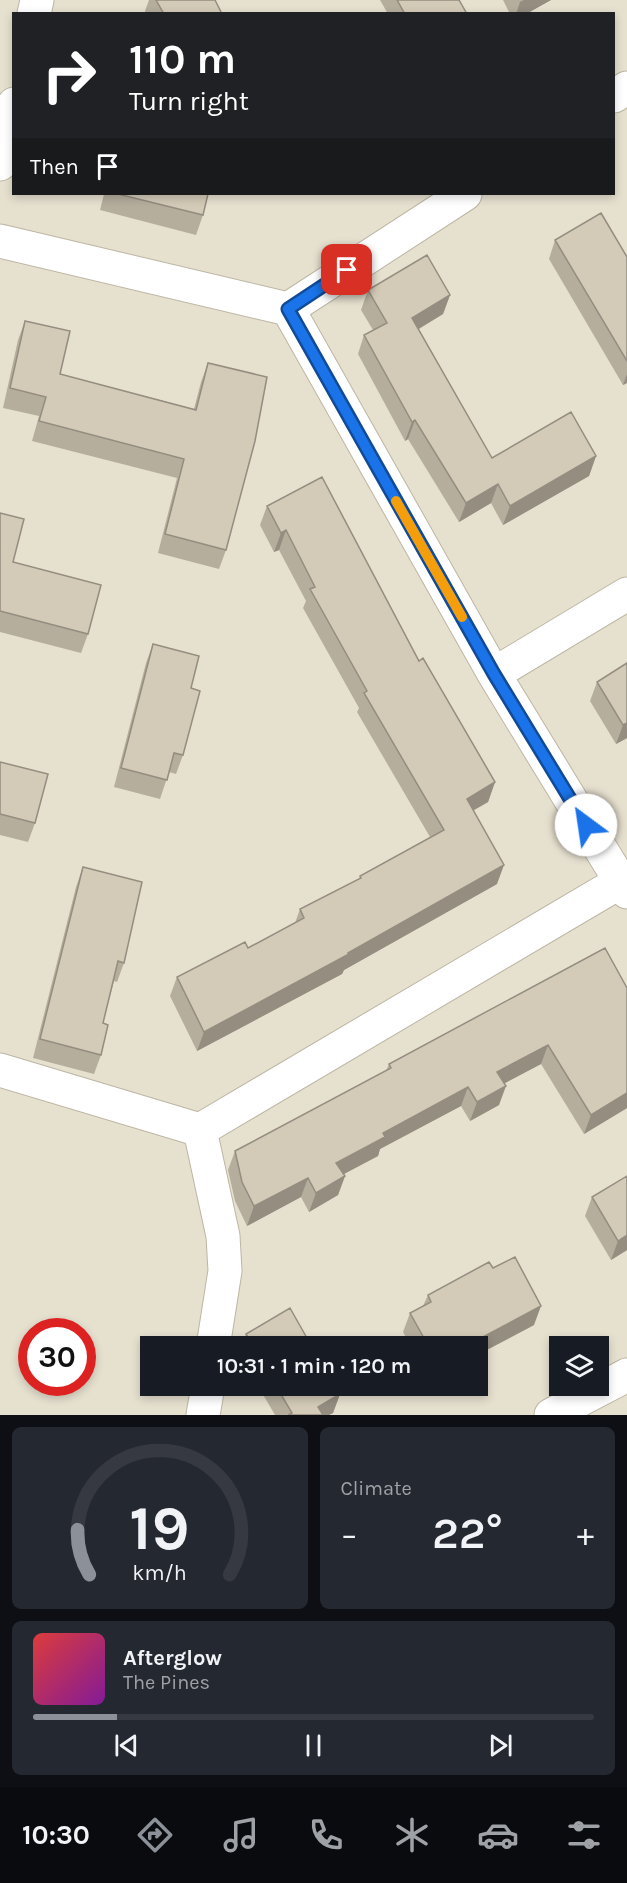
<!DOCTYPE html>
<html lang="en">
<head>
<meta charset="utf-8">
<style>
	:root { --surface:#171b24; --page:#242831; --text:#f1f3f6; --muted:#9ea1a6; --line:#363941; --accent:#8c9099 }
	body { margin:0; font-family:Karla,sans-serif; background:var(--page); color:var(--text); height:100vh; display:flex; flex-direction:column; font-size:22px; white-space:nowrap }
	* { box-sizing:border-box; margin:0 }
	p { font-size:20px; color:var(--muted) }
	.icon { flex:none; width:33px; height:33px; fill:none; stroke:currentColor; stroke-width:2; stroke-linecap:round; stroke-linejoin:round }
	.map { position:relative; height:1415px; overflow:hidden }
	.details { display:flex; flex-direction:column; gap:12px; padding:12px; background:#0d0f14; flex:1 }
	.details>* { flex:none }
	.hud { position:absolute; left:12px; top:12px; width:603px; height:183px; border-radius:0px; box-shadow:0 3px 9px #0003; background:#202124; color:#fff; overflow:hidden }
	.buttons { position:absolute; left:549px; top:1336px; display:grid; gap:12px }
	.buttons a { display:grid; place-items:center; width:60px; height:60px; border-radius:0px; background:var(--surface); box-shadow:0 3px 9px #0003; font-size:30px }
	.speed { position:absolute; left:18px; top:1318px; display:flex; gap:12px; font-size:30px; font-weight:700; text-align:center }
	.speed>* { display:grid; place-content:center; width:78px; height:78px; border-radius:50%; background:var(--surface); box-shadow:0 3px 9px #0003; line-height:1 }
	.speed .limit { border:9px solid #d22; background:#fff; color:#111 }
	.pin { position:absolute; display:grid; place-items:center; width:51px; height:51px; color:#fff; margin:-26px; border-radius:12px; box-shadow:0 3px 9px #0006 }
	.me { position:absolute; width:66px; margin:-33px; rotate:329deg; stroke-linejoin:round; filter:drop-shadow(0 0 4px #0008) }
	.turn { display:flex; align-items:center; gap:21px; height:126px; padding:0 18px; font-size:27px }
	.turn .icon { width:78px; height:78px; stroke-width:2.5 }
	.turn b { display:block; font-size:42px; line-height:51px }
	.then { display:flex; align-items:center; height:57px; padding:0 18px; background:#0003; gap:12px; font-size:22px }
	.big { font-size:45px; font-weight:600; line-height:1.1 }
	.details .tile { flex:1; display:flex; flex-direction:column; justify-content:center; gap:9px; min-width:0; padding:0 21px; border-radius:9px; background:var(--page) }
	.details .dial { align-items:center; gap:0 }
	.dial svg { height:156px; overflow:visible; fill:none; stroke:var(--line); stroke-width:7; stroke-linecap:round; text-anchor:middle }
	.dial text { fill:var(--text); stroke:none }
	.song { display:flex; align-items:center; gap:18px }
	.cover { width:72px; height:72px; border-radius:9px; background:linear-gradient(135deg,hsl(0 70% 55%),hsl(290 70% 35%)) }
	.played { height:6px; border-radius:3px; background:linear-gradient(90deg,var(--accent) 15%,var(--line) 15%) }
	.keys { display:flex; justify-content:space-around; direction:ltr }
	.heat { display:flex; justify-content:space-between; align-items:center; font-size:33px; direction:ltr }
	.details .tiles { flex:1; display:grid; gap:12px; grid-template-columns:1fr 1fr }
	.tile:last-child { grid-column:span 2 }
	.trip { position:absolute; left:140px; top:1336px; width:348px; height:60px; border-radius:0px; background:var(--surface); box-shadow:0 3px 9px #0003; font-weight:600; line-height:60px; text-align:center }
	.menu { display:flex; height:96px; justify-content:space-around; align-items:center; background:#090b0e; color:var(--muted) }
	.menu .icon { width:42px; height:42px }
	.menu .on { color:var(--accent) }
	.menu b { font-size:27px; color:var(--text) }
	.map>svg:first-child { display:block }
	.residential { fill:#e6e0cf; fill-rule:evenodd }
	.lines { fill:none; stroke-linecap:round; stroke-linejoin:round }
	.minor-casing { stroke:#bdb6a4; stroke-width:35 }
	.minor { stroke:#fff; stroke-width:33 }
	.wall { fill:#b5ae9d }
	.shaded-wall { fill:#948d80 }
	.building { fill:#d3cab7; stroke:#948d80; stroke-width:1.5 }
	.route-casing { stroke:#114b97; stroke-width:15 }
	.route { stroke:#1a73e8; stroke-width:10 }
	.slow { stroke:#f59e0b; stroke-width:10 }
</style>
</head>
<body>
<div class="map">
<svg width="627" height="1415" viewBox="0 0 627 1415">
	<rect width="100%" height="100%" fill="#f2eee2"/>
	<!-- residential -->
	<path class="residential" d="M0 0H627V1415H0ZM14 14H614V194H14ZM32 1332H82V1383H32ZM150 1347H477V1386H150ZM560 1347H598V1386H560Z"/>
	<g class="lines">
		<defs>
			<path id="minor" d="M34 14 37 0
				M614 96 627 88
				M0 164 14 104
				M0 241 288 309 494 674 627 892
				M288 309 465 194
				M494 674 627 594
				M0 1070 200 1130 620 882
				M200 1130 223 1236 225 1271 213 1347
				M203 1415 208 1386
				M551 1415 627 1375"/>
		</defs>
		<!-- minor casing -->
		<use href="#minor" class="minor-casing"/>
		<!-- minor -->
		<use href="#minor" class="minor"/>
	</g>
	<!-- wall -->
	<path class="wall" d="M149 0H215L222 14H146L145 11Z
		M380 0H459L467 14H388Z
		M503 0H551L526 14H510Z
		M104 194H208L203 215 196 235 100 210Z
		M555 240 627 257V383L623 385 549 259Z
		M368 290 450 295 443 314 419 329 492 458 596 456 589 476 503 525 491 503 459 522 408 439 405 441 358 354 364 335 373 330 361 310Z
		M25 321 60 374 194 409 201 382 208 363 226 550 219 569 158 553 177 478 32 441 39 416 3 408 18 340Z
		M267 506 419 661 495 782 488 802 474 810 497 884 344 970 342 974 197 1051 170 996 177 977 248 948 295 923 300 909 359 879 360 876 430 837 357 712 359 708 303 608 306 601 279 550 274 552 260 525Z
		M0 513 13 562 88 634 81 653 0 632Z
		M153 644 191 688 183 755 176 774 169 772 160 799 114 787 146 663Z
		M627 663V738L616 744 590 701 597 682Z
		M0 762 35 823 28 842 0 835Z
		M83 867 124 963 117 982 114 981 103 1023 101 1055 94 1074 33 1058 76 887Z
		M605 948 627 1108 584 1134 541 1064 504 1083 499 1105 470 1121 461 1106 380 1149 378 1156 343 1174 345 1176 338 1195 309 1212 301 1197 247 1226 235 1201 228 1170 235 1151 386 1071 389 1064Z
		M627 1176V1250L611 1260 585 1216 592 1197Z
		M493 1268 534 1325 477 1355V1347H411L403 1332 410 1313 423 1306 428 1295Z
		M246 1334 312 1347H241Z
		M258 1386H335L340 1394 333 1413 329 1415H275Z"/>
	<!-- shaded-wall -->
	<path class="shaded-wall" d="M524 0H551L526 14H516L520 2Z
		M450 295 443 314 405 337 412 318Z
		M627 374V383L623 385Z
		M415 420 408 439 405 441 412 422Z
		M596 456 589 476 503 525 510 506Z
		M498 484 491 503 459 522 466 503Z
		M286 530 279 550 274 552 281 533Z
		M627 723V738L616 744 623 725Z
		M495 782 488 802 460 818 467 799Z
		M504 865 497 884 344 970 342 974 197 1051 204 1032 348 953Z
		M548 1045 541 1064 490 1091 497 1072Z
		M506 1086 499 1105 470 1121 477 1102Z
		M468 1087 461 1106 380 1149 378 1156 329 1182 336 1163 383 1133Z
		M627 1093V1108L584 1134 591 1115Z
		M345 1176 338 1195 309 1212 316 1193Z
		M308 1178 301 1197 247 1226 254 1206Z
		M627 1235V1250L611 1260 618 1241Z
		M541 1306 534 1325 477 1355V1347H464Z
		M340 1394 333 1413 329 1415H315L318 1407Z"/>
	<!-- building -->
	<path class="building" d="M156 0H215L222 14H164Z
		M397 0H459L467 14H405Z
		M118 194H208L203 215Z
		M601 213 627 257V361L555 240Z
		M427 255 450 295 412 318 492 458 571 412 596 456 510 506 498 484 466 503 415 420 412 422 364 335 387 323 368 290Z
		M25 321 70 331 60 374 196 410 208 363 267 377 255 441 226 550 165 534 184 459 39 421 46 397 10 388Z
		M322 477 419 661 423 658 495 782 467 799 504 865 348 953 349 954 204 1032 177 977 245 942 248 948 304 918 300 909 361 878 360 876 444 830 364 693 367 691 310 589 315 587 286 530 281 533 267 506Z
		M0 513 24 519 13 562 101 585 88 634 0 611Z
		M153 644 199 656 191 688 200 691 183 755 174 753 167 780 121 768Z
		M627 663V723L623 725 597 682Z
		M0 762 48 774 35 823 0 814Z
		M83 867 142 882 124 963 118 961 103 1023 108 1025 101 1055 40 1039Z
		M605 948 627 988V1093L591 1115 548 1045 497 1072 506 1086 477 1102 468 1087 383 1133 385 1137 336 1163 345 1176 316 1193 308 1178 254 1206 242 1182 235 1151 391 1068 389 1064Z
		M627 1176V1235L618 1241 592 1197Z
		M515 1257 541 1306 464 1347H429L410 1313 431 1302 428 1295 489 1262 493 1268Z
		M290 1308 312 1347H254L246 1334Z
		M276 1386H335L340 1394 318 1407 323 1415H288L292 1413Z"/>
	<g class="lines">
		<defs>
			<path id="route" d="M347 270 288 309 494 674 586 825"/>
		</defs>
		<!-- route casing -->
		<use href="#route" class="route-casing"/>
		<!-- route -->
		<use href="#route" class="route"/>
		<!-- slow -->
		<path class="slow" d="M396 501 462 617"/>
	</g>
</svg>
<div class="buttons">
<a><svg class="icon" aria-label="layers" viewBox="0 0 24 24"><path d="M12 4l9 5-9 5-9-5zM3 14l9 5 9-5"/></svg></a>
</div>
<div class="speed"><div class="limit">30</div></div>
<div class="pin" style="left:347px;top:270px;background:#d93025"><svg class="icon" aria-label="arrive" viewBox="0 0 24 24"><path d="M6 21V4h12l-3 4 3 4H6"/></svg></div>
<svg class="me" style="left:586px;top:825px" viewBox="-20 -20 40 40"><circle r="19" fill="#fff"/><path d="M0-13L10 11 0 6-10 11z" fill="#1a73e8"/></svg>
<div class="trip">10:31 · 1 min · 120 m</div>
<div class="hud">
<div class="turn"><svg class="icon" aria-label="right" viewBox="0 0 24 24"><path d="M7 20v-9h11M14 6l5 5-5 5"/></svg><div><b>110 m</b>Turn right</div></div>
<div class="then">Then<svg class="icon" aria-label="arrive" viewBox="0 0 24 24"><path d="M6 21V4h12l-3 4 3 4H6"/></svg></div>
</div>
</div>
<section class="details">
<div class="tiles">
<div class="tile dial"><svg viewBox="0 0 100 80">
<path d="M14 69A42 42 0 1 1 86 69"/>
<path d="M14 69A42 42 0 0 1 8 46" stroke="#8c9099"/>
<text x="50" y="56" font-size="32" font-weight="700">19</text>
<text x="50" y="72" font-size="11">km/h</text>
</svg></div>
<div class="tile"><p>Climate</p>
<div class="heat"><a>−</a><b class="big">22°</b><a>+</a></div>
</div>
<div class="tile">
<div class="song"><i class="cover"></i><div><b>Afterglow</b><p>The Pines</p></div></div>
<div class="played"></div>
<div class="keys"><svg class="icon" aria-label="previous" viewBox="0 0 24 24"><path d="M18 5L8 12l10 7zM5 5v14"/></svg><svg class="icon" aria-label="pause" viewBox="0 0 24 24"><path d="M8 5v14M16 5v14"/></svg><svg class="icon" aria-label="next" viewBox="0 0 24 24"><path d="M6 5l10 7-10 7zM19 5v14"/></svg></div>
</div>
</div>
</section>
<nav class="menu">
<b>10:30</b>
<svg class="icon on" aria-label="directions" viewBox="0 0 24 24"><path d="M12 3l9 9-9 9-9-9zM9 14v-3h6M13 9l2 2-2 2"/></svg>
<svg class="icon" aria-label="music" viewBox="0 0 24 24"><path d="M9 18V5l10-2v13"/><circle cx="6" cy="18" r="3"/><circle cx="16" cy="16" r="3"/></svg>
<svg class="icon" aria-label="phone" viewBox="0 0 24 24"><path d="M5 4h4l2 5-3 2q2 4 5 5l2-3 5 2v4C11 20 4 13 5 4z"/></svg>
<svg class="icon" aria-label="climate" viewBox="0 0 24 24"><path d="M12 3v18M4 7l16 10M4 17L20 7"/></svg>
<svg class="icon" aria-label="car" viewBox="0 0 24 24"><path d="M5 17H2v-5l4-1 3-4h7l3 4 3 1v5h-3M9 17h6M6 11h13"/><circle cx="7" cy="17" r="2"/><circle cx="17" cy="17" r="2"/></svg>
<svg class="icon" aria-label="filters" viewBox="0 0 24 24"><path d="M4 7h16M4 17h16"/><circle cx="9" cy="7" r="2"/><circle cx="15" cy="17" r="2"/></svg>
</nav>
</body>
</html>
